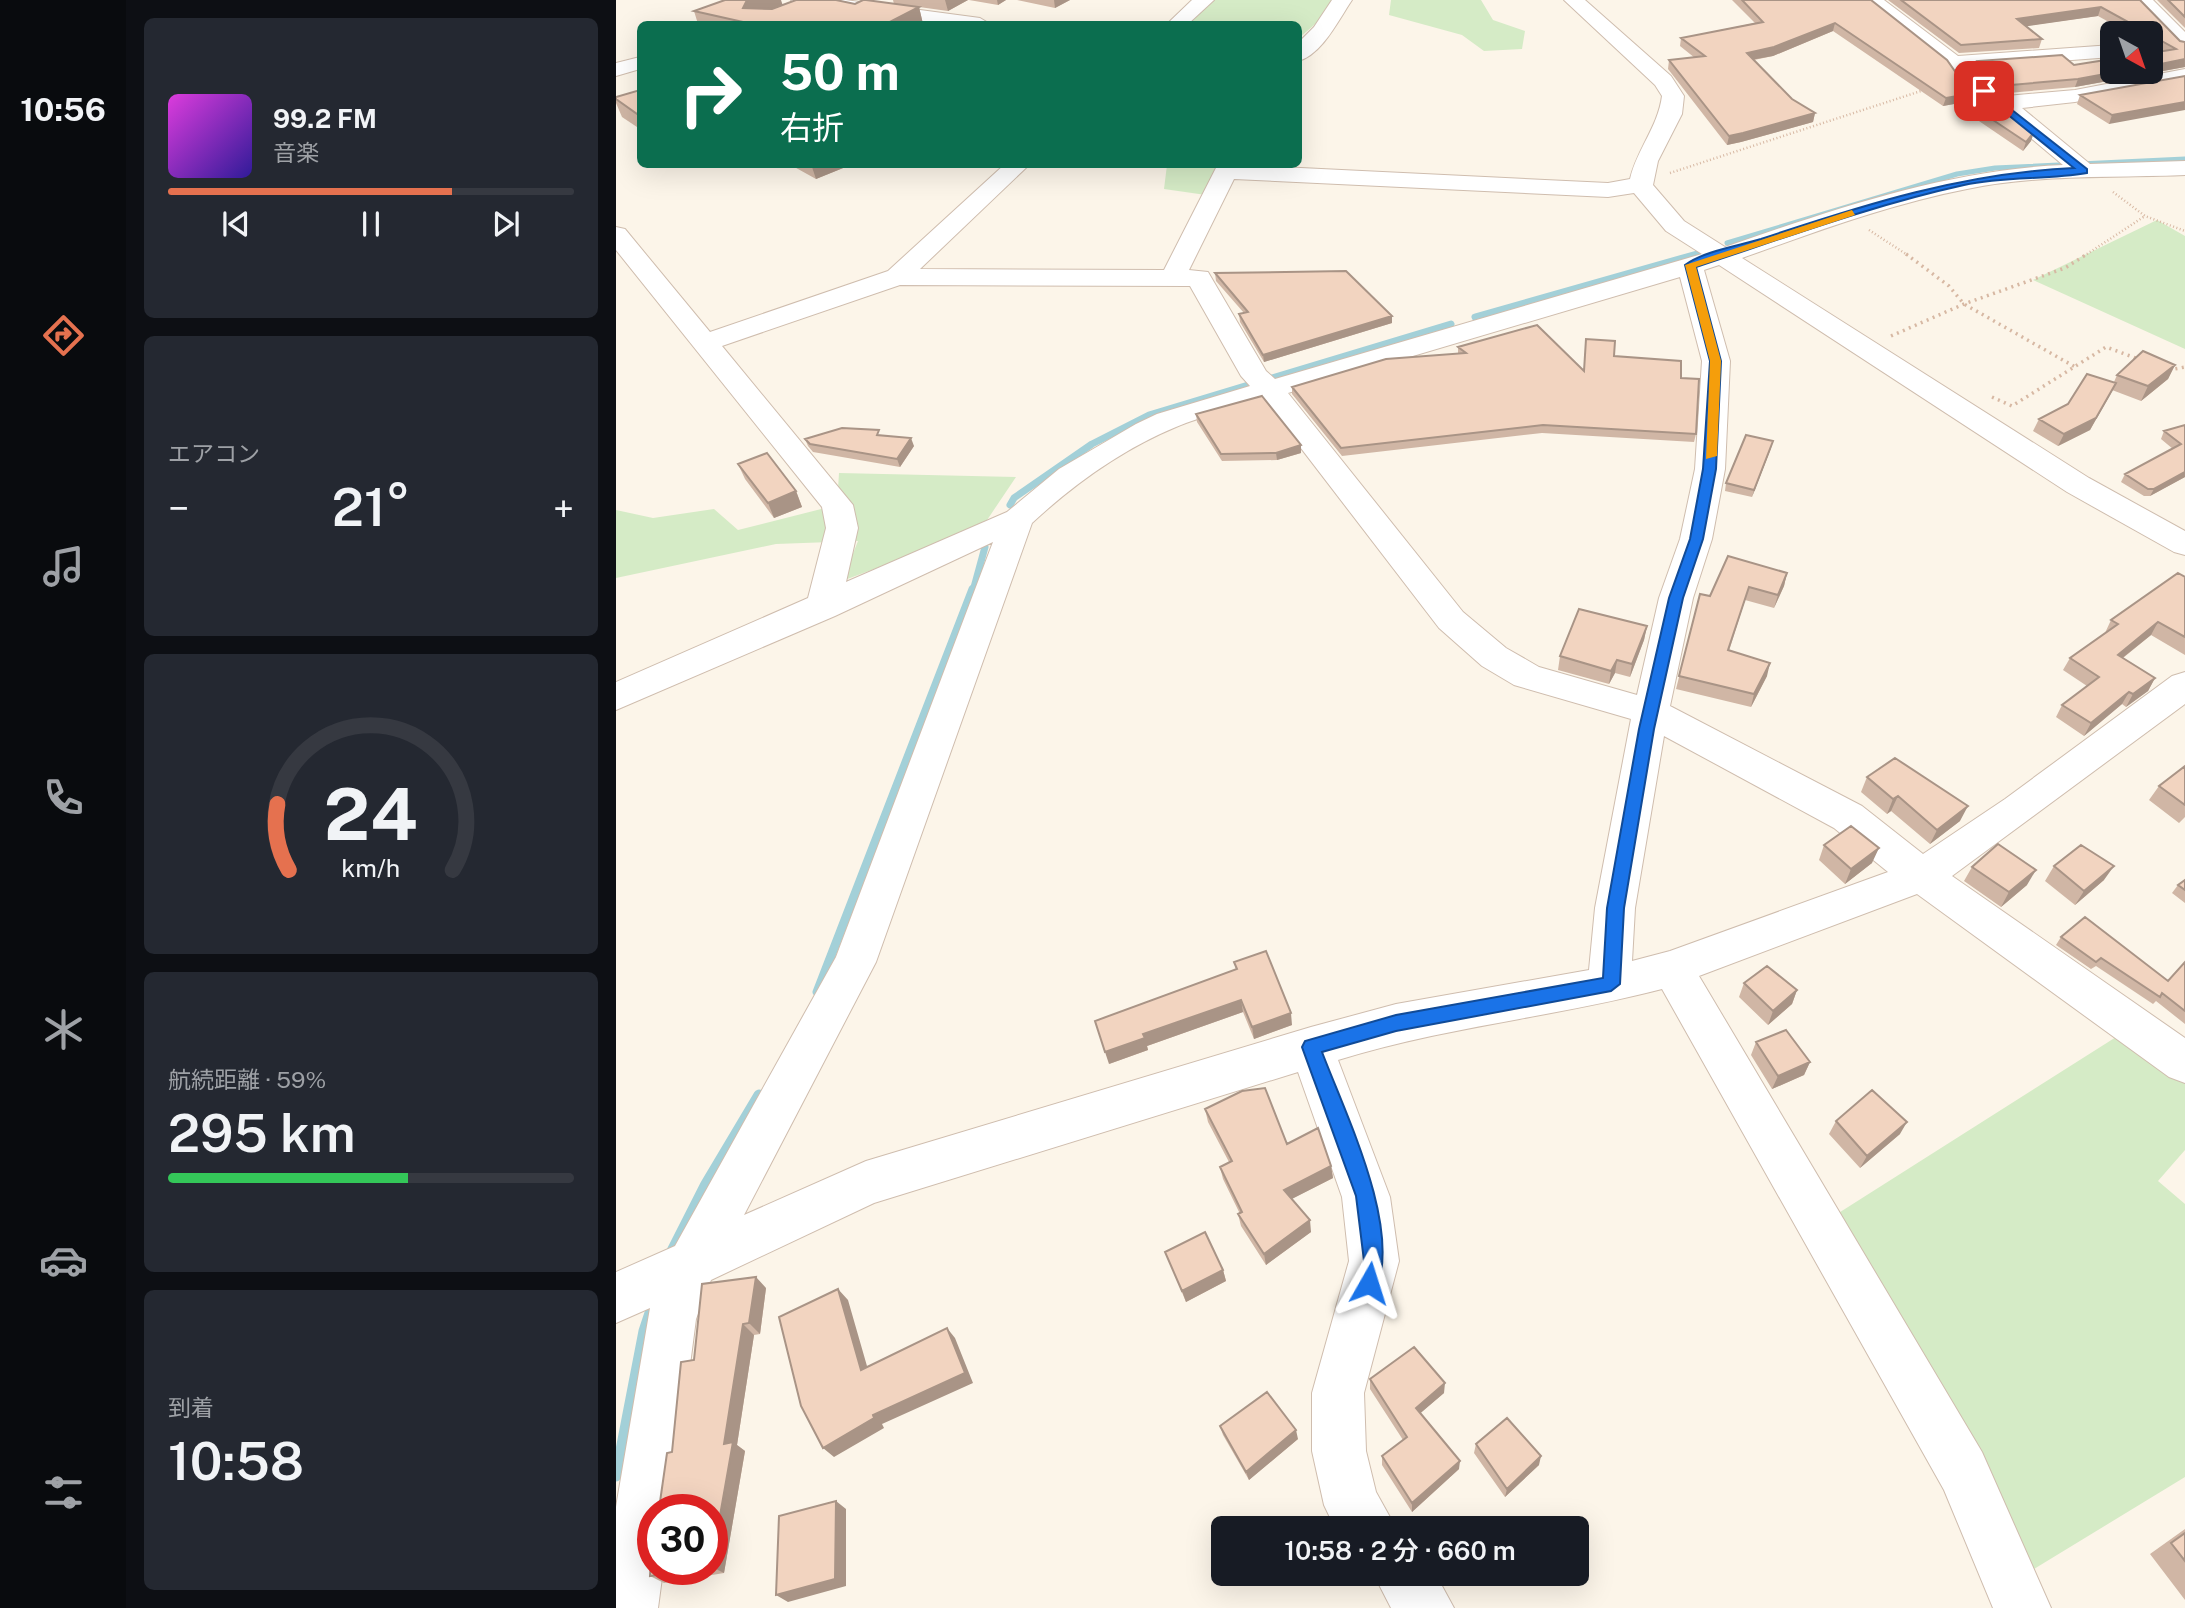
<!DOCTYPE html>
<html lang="ja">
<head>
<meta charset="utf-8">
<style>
	:root { --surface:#171b24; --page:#242831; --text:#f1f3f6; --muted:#9ea1a6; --line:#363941; --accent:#e5714f }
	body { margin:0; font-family:"Public Sans","Noto Sans JP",sans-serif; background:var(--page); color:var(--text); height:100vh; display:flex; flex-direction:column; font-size:26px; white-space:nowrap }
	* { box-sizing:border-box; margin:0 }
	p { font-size:23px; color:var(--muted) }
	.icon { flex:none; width:38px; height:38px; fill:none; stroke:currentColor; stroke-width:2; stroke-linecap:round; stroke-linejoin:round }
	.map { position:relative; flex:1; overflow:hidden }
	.side { display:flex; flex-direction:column; gap:18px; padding:18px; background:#0d0f14; width:490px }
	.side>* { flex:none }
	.hud { position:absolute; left:21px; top:21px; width:665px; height:147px; border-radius:10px; box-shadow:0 7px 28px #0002; background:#0b6e4f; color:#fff; overflow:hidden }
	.needle { width:46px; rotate:140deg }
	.fabs { position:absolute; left:1484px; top:21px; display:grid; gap:14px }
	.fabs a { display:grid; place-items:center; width:63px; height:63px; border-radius:10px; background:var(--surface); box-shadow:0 7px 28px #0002; font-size:35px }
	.speed { position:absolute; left:21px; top:1494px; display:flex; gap:14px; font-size:35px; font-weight:700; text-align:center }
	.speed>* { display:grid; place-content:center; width:91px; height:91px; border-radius:50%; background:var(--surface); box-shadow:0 7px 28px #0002; line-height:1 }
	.speed .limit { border:10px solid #d22; background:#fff; color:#111 }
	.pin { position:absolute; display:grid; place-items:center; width:60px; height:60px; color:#fff; margin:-30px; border-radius:14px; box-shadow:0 4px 10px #0006 }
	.me { position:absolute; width:77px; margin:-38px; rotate:6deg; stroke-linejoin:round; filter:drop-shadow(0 0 5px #0008) }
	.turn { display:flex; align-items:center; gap:24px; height:147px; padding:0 28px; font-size:32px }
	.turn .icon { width:91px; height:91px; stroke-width:2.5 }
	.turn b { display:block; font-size:49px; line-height:60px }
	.big { font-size:52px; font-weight:600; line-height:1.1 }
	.side .widget { flex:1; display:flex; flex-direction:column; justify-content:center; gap:10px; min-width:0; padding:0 24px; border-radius:10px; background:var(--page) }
	.side .dial { align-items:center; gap:0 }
	.dial svg { height:182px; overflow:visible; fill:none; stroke:var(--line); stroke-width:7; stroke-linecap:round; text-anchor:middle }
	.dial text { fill:var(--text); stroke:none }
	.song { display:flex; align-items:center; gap:21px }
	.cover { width:84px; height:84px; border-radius:10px; background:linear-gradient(135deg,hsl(300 70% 55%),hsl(250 70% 35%)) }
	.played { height:7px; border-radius:4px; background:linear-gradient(90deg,var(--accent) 70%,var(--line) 70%) }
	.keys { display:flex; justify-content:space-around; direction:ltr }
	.heat { display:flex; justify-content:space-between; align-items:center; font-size:38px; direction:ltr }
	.charge { height:10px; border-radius:5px; background:linear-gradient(90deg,#34c759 59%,var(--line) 0) }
	.trip { position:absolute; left:595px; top:1516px; width:378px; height:70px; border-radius:10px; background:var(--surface); box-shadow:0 7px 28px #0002; font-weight:600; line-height:70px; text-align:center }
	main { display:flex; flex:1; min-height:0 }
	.tabs { display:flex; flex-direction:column; width:126px; justify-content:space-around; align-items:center; background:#090b0e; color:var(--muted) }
	.tabs .icon { width:49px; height:49px }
	.tabs .active { color:var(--accent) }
	.tabs b { font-size:32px; color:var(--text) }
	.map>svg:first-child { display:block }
	.green { fill:#d5ebc6 }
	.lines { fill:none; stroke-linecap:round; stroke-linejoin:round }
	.stream-far3 { stroke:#a3d0d8; stroke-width:5 }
	.stream-far2 { stroke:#a3d0d8; stroke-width:7 }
	.stream-far1 { stroke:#a3d0d8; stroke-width:9 }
	.stream { stroke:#a3d0d8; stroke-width:11 }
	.minor-casing { stroke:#cfbdae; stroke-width:2 }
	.path-far1 { stroke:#d7b8a3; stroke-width:2.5; stroke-dasharray:1 2.5; stroke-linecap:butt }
	.path { stroke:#d7b8a3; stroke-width:3.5; stroke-dasharray:2 4.5; stroke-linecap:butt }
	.minor { fill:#fff; fill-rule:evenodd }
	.wall { fill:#d0b6a5 }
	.shaded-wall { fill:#a99486 }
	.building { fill:#f2d4c0; stroke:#a99486; stroke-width:2 }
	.route { fill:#1a73e8; stroke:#114b97; stroke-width:2 }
	.slow { fill:#f59e0b }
</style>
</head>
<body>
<main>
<nav class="tabs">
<b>10:56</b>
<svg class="icon active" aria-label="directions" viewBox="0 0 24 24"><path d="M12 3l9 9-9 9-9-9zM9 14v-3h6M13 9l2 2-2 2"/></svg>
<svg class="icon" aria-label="music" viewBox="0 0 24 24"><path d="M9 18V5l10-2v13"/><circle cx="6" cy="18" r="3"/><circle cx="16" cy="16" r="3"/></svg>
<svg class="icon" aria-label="phone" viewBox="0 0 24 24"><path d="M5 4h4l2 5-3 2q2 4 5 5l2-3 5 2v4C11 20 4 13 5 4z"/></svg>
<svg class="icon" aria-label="climate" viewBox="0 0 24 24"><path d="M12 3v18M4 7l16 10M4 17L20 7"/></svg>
<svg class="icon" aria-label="car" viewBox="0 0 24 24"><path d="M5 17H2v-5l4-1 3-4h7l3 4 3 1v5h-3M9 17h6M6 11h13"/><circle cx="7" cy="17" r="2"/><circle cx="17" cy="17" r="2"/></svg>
<svg class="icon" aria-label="filters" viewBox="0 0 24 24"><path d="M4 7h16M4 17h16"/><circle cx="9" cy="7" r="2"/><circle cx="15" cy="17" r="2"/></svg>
</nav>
<section class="side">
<div class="widget">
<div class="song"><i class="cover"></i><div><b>99.2 FM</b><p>音楽</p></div></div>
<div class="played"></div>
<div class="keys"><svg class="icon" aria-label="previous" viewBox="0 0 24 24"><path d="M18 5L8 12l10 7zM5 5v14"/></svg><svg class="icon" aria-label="pause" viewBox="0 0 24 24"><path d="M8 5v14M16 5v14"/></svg><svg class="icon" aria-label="next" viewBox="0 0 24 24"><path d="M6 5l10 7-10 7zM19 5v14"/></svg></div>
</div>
<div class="widget"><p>エアコン</p>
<div class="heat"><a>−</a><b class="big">21°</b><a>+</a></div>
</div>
<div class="widget dial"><svg viewBox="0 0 100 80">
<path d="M14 69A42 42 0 1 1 86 69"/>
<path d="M14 69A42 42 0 0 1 9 40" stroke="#e5714f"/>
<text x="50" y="56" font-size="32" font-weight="700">24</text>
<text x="50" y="72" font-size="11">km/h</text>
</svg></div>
<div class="widget"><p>航続距離 · 59%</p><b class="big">295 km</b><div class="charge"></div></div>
<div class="widget"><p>到着</p><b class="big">10:58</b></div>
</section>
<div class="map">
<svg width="1569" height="1608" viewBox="0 0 1569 1608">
	<rect width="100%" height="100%" fill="#fcf5e9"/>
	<!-- green -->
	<path class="green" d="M587 0H727L683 38 682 24H560Z
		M775 0H865L877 20 909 31 906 49 868 51 846 35 773 15Z
		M551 165H605L590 195 548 189Z
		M1541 220 1569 236V349L1417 280Z
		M223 473 400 477 365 529 226 581 242 541 160 544 0 578V510L37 518 98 509 122 530 221 505Z
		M1508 1032 1569 1076V1150L1542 1181 1569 1204V1477L1418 1569 1221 1214Z"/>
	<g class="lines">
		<!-- stream-far3 -->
		<path class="stream-far3" d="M1111 243 1341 174 1379 168 1569 159
			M1075 256 1081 254"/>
		<!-- stream-far2 -->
		<path class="stream-far2" d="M859 317 1081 254
			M394 505 398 498 476 444 533 415 835 324
			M357 591 369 547"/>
		<!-- stream-far1 -->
		<path class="stream-far1" d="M201 992 357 589"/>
		<!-- stream -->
		<path class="stream" d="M53 1257 90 1184 143 1095
			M0 1476 28 1331 36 1307"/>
		<defs>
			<path id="minor" d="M175 0H229L364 18 374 24H323L185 6Z
				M576 0H598L572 24H551Z
				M716 0H736C723 19 706 55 682 61V43L698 27Z
				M948 0H969L1055 76 1068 96 1066 114 1042 161 1037 185 1068 221 1109 247C1219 209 1330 170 1447 165L1379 108 1342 84 1330 67 1246 0H1268L1342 56 1496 45V57L1352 68 1391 96 1459 90 1569 69V81L1459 102 1406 108 1474 164 1569 161V175C1497 178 1422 174 1351 189 1274 204 1199 232 1126 258L1473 478 1569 531V555L1558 552 1451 492 1103 265 1088 270 1114 361 1109 469 1096 539 1077 598 1054 706 1246 806 1307 854 1389 799 1556 676 1569 672V704L1336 876 1569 1038V1083L1553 1077 1301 894 1083 976 1366 1452 1435 1608H1377L1328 1490 1046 989C939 1017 828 1027 722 1060L774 1197 783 1261 748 1393 750 1451 760 1492 780 1528H719L708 1505 696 1451V1393L733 1261 726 1197 682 1072 258 1203 95 1280 80 1319 55 1510H37V1570H47L42 1608H0V1507L34 1308 0 1323V1272L59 1246 220 957 377 542 219 616 0 710V682L192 598 210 528 206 507 0 250V227L9 229 94 332 272 271 389 164H414L304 269 548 270 602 164 992 183 1014 179C1021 149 1042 127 1046 96L1039 85ZM618 179 992 197 1018 193 1050 231 1086 254 659 379 650 371 592 272 573 270ZM1064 277 1086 361 1079 469 1064 539 1043 598 1021 695 923 667 890 648 847 612 672 393ZM284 285 574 286 625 376 634 386 541 414 520 424 443 469 391 512 230 582 242 528 237 505 106 346ZM648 400 823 628 866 666 898 685 1015 719 979 908 973 970 780 1004 695 1027 250 1161 128 1215 260 962 416 523C458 484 507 449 560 427 588 415 619 409 648 400ZM1048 736 1218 828 1272 872 1054 951 1016 961 1019 908Z
				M1516 0H1537L1569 32V50L1562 48Z
				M24 57V69L0 76V63Z
				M757 1573H819L838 1608H775Z"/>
		</defs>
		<!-- minor casing -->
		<use href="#minor" class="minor-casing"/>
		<!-- path-far1 -->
		<path class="path-far1" d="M1054 173 1308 90
			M1497 192 1529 216 1569 231
			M1253 230 1293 256
			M1468 256 1529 216"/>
		<!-- path -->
		<path class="path" d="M1290 254 1333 286 1348 304 1461 368
			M1275 336 1348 304 1449 268 1471 254
			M1553 370 1569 367
			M1376 397 1396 406 1490 347 1525 360"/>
		<!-- minor -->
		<use href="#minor" class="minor"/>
	</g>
	<!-- wall -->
	<path class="wall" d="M277 0H352L332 11 303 7 307 24H82L78 11 167 5 278 4Z
		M353 0H390L382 5Z
		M401 0H454L439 8Z
		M1116 0H1255L1343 77 1418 132 1415 141 1407 151 1338 104 1327 106 1217 31 1157 56 1138 60 1176 99 1199 113 1197 122 1125 142 1111 145 1052 69 1053 60 1079 58 1064 46 1065 38 1139 23Z
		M1272 0H1524L1564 41 1569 67 1459 87 1392 93 1359 70 1362 61 1458 65 1545 51 1535 45V33H1513L1482 16 1409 26 1426 39 1423 48 1343 53Z
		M1541 0H1569V28Z
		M1569 76 1493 124 1461 104 1464 95Z
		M24 90V129L6 117 0 103V97Z
		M173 164H237L200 179Z
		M599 273 776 316V323L648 362 624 322 623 314 628 313 600 281Z
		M842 347 967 370 998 356 1065 378 1080 434 1078 442 926 433 726 456 676 394V387L842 354Z
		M1559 365 1552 379 1525 401 1496 390 1474 430 1442 446 1417 431 1423 419 1498 382 1501 375Z
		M580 414 685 453 661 460 606 461 581 422Z
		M1569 425V477L1534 496H1528L1505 482 1509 474 1557 449 1545 439 1548 431Z
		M265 435 298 446 284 467 197 452 192 446 189 439Z
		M1155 448 1136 497 1109 491 1110 483Z
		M122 464 180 491 186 507 158 518 129 479Z
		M1171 573 1168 586 1158 608 1129 600 1113 651 1151 676 1135 707 1060 689 1084 594 1094 596Z
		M1569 577V655L1535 635 1507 658 1539 678 1532 691 1510 707 1506 704 1468 736 1440 717 1446 705 1471 686 1447 670 1454 658 1489 633 1495 620Z
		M1031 626 1028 640 1014 677 999 673 993 684 942 670 944 656Z
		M1569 766V817L1563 823 1533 800 1543 786Z
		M1251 777 1344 821 1314 844 1275 811 1271 814 1245 792Z
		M1208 845 1256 863 1229 884 1203 860Z
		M1438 866 1488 880 1459 905 1429 881Z
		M1356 867 1411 885 1385 907 1348 881Z
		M1569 880V903L1556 893 1562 885Z
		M1445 937 1552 981 1569 962V1024L1540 1001 1537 1004 1480 966 1475 969 1440 945Z
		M618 962 676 1025 638 1039 627 1012 531 1046 532 1050 493 1064 620 969Z
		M1128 983 1181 990 1176 1004 1152 1025 1123 997Z
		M1140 1042 1194 1062 1188 1075 1156 1089 1135 1055Z
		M589 1109 671 1144 715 1166 717 1178 675 1199 695 1232 650 1265 625 1226 622 1214H624L607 1179 604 1167 613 1162 592 1122Z
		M1220 1121 1284 1134 1244 1168 1213 1134Z
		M549 1252 607 1270 610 1281 570 1302Z
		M150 1288 144 1334 138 1335 121 1445 129 1451 108 1573 48 1583 34 1576 35 1564 27 1560 35 1520 37 1570H96V1510L44 1502 78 1360Z
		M754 1379 828 1393 804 1413 843 1469 796 1512 766 1465V1456L787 1440 754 1389Z
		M604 1426 682 1439 633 1480 607 1435Z
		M860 1444 923 1465 889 1497 858 1453Z
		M1569 1529V1600L1534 1554Z"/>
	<!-- shaded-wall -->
	<path class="shaded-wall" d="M131 0H165L167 6 137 18 127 8Z
		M329 0H352L332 11Z
		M381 0H390L382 5Z
		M438 0H454L439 8Z
		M303 7 307 24H270Z
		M1485 7 1482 16 1398 28 1401 19Z
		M1219 23 1217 31 1157 56 1129 61 1131 53Z
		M1569 59V67L1459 87 1462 79 1500 72H1535V66Z
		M1341 96 1338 104 1327 106 1330 98Z
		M1569 102V110L1493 124 1496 115Z
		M1199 113 1197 122 1125 142 1111 145 1113 136Z
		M1418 132 1415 141 1407 151 1410 142Z
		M195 164H237L200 179Z
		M776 316V323L648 362 647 355Z
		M1559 365 1552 379 1525 401 1532 386Z
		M1500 383 1494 395 1474 430 1442 446 1448 434Z
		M295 438 298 446 284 467 281 459Z
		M1157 441 1155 448 1136 497 1138 490Z
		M685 445V453L661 460 660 453Z
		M1569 472V477L1534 496 1538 489Z
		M180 491 186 507 158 518 152 503Z
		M1171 573 1168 586 1158 608 1162 595Z
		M1542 622 1535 635 1495 667 1502 655Z
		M1031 626 1028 640 1014 677 1016 664Z
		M1001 660 999 673 993 684 995 671Z
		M1154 663 1151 676 1135 707 1138 694Z
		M1539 678 1532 691 1510 707 1517 694Z
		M1513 692 1506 704 1468 736 1475 723Z
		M1282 796 1275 811 1271 814 1277 799Z
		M1352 806 1344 821 1314 844 1321 830Z
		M1263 848 1256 863 1229 884 1235 869Z
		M1498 866 1488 880 1459 905 1468 891Z
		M1420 870 1411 885 1385 907 1393 892Z
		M1181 990 1176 1004 1152 1025 1157 1011Z
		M625 1000 627 1012 531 1046 532 1050 493 1064 489 1052 527 1034Z
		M675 1013 676 1025 638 1039 636 1027Z
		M1194 1062 1188 1075 1156 1089 1162 1076Z
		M1291 1122 1284 1134 1244 1168 1251 1156Z
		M715 1166 717 1178 670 1202 668 1190Z
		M694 1220 695 1232 650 1265 648 1254Z
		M607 1270 610 1281 570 1302 566 1291Z
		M140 1277 150 1288 144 1334 133 1323Z
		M222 1289 232 1300 255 1380 245 1370Z
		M127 1324 138 1335 121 1445 129 1451 108 1573 96 1567V1561L108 1444Z
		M331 1328 339 1338 357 1383 266 1424 268 1428 218 1457 207 1448 257 1415Z
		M829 1383 828 1393 800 1417V1408Z
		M680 1430 682 1439 633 1480 630 1472Z
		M925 1456 923 1465 889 1497 891 1489Z
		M844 1461 843 1469 796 1512V1503Z
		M220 1501 230 1509V1586L172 1602 160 1595Z"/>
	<!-- building -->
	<path class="building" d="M109 0H131L127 8 156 9 180 0H220L239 4 247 0H250L303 7 270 24H136L78 11Z
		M1126 0H1255L1331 60 1343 77 1380 101 1418 132 1410 142 1341 96 1330 98 1219 23 1158 47 1131 53 1176 99 1199 113 1127 133 1113 136 1053 60 1089 56 1065 38 1147 22Z
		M1285 0H1524L1564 41 1569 42V59L1535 66V53L1560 49 1535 35V33H1532L1485 7 1401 19 1426 39 1345 45Z
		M1552 0H1569V17Z
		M1446 55 1458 65 1496 59V72H1500L1462 79 1395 85 1362 61Z
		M1569 76V102L1496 115 1464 95Z
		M24 90V116L0 99V97Z
		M730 271 776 316 647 355 623 314 632 312 599 273Z
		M921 325 968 371 970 339 999 341 998 356 1065 361V378L1083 379 1080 434 927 425 725 448 676 387 770 359 850 353 842 347Z
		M1527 351 1559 365 1532 386 1501 375Z
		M1471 374 1500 383 1480 418 1448 434 1423 419 1452 404Z
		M646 396 685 445 660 453 605 454 580 414Z
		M1569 425V472L1538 489H1532L1509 474 1565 444 1548 431Z
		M226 428 263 430 261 435 295 438 281 459 194 444 189 439Z
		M1130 435 1157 441 1138 490 1110 483Z
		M151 453 180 491 152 503 122 464Z
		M1112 556 1171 573 1162 595 1133 587 1112 650 1154 663 1138 694 1063 676 1084 594 1094 596Z
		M1562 573 1569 577V637L1542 622 1502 655 1539 678 1517 694 1513 692 1475 723 1446 705 1483 677 1454 658 1502 624 1495 620Z
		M963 609 1031 626 1016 664 1001 660 995 671 944 656Z
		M1279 758 1352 806 1321 830 1282 796 1277 799 1251 777Z
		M1569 766V805L1543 786Z
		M1235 826 1263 848 1235 869 1208 845Z
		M1382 844 1420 870 1393 892 1356 867Z
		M1465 845 1498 866 1468 891 1438 866Z
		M1569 880V890L1562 885Z
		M1469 917 1552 981 1569 962V1011L1546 993 1544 997 1485 958 1480 962 1445 937Z
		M650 951 675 1013 636 1027 625 1000 527 1034 529 1038 489 1052 479 1021 621 969 618 962Z
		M1151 966 1181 990 1157 1011 1128 983Z
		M1170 1030 1194 1062 1162 1076 1140 1042Z
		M649 1088 671 1144 702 1128 715 1166 668 1190 694 1220 648 1254 622 1214 626 1212 604 1167 616 1161 589 1109 626 1091Z
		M1256 1090 1291 1122 1251 1156 1220 1121Z
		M589 1232 607 1270 566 1291 549 1252Z
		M140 1277 133 1323 127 1324 108 1444 117 1442 96 1561V1510H40L44 1502 51 1453 56 1452 65 1362 78 1360 86 1284Z
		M222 1289 245 1370 331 1328 349 1373 257 1415 258 1418 207 1448 185 1406 163 1317Z
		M798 1347 829 1383 800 1408 844 1461 796 1503 766 1456 791 1437 754 1379Z
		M651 1392 680 1430 630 1472 604 1426Z
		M891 1418 925 1456 891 1489 860 1444Z
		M220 1501 219 1579 160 1595 163 1516Z
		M37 1516V1570H74L34 1576 35 1561 27 1560 35 1520Z
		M1569 1533V1561L1555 1543Z"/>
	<!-- route -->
	<path class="route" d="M1368 88 1471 169V173C1430 180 1389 176 1348 185 1257 205 1168 238 1080 267L1105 361 1100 469 1087 539 1067 598 1038 729 1008 908 1004 984 995 991 780 1031 706 1052C729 1113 786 1228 760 1290L753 1293 745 1290 742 1283 748 1261 740 1196 686 1047 689 1041 780 1015 987 978 991 908 1023 729 1053 598 1074 539 1087 469 1094 361 1069 265C1088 251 1122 246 1145 239 1250 204 1348 173 1458 168L1365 93Z"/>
	<!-- slow -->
	<path class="slow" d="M1236 210 1239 215 1080 267 1105 361 1101 456 1090 459 1094 361 1069 265Z"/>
</svg>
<div class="fabs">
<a><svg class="needle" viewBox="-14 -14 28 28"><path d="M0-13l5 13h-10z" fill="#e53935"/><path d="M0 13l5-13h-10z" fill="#9ea1a6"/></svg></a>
</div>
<div class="speed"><div class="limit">30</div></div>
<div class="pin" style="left:1368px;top:91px;background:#d93025"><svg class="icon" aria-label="arrive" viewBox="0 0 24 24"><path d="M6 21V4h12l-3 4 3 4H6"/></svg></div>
<svg class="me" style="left:753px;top:1283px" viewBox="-20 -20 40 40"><path d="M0-17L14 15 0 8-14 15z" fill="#1a73e8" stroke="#fff" stroke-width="4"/></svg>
<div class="trip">10:58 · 2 分 · 660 m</div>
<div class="hud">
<div class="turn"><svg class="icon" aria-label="right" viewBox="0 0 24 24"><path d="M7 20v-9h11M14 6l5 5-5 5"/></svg><div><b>50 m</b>右折</div></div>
</div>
</div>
</main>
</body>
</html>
